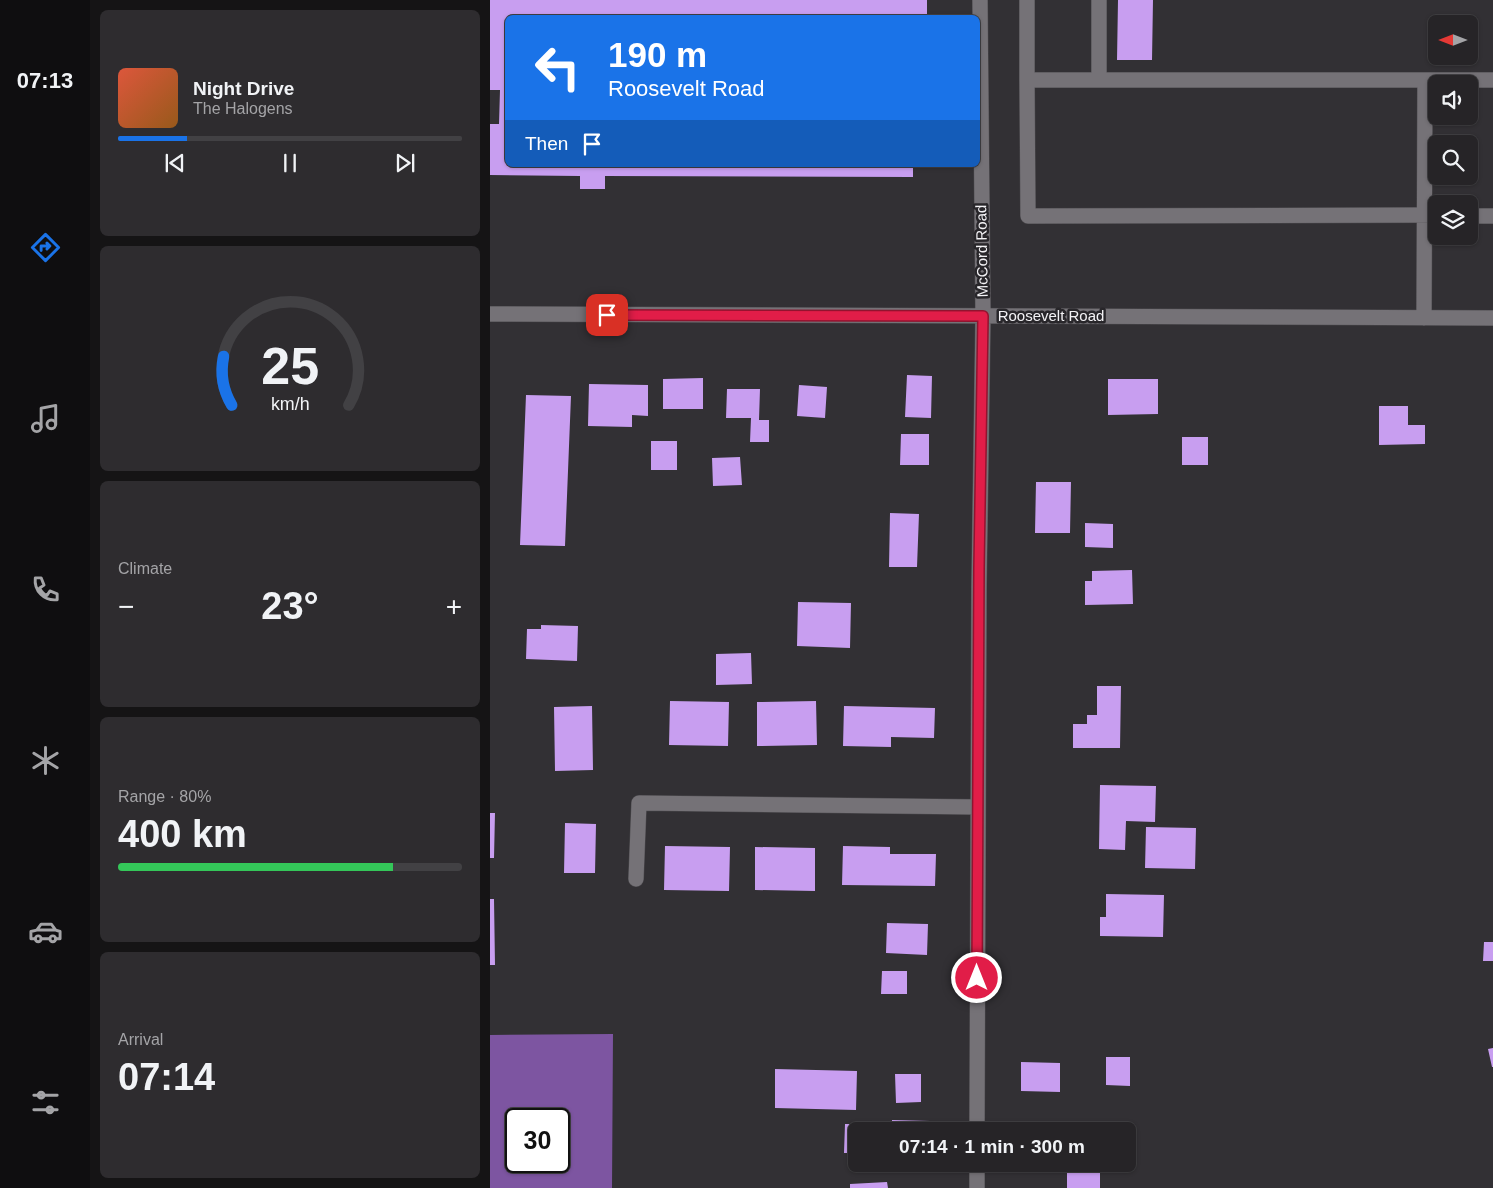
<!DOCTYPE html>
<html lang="en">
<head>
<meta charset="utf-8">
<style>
	:root { --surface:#262427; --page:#2e2c2f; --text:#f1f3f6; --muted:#a4a4a7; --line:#424144; --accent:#1a73e8 }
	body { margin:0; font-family:Helvetica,sans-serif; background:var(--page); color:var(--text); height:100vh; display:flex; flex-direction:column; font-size:19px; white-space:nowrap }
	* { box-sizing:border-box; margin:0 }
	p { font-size:16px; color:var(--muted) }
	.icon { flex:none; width:28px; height:28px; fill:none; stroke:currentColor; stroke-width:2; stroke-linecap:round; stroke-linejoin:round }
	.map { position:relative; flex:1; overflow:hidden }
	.sheet { display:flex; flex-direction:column; gap:10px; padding:10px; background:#151415; width:400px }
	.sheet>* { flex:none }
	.hud { position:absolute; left:15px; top:15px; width:475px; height:152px; border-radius:8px; box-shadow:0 1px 4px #0004,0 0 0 1px var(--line); background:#1a73e8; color:#fff; overflow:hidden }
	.needle { width:32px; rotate:270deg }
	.buttons { position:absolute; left:938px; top:15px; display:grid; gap:10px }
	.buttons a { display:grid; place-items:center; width:50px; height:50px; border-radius:8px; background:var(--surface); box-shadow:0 1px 4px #0004,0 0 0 1px var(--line); font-size:25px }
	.speed { position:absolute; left:15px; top:1108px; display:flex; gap:10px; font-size:25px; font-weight:700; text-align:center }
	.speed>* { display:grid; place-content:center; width:65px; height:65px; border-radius:50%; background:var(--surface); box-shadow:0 1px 4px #0004,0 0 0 1px var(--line); line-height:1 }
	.speed .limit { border:2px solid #111; border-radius:8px; background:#fff; color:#111 }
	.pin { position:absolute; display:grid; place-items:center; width:42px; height:42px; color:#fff; margin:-21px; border-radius:10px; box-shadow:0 2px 8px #0006 }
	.me { position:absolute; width:55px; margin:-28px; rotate:0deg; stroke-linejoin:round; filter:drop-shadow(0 0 4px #0008) }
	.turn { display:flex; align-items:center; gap:18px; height:105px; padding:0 20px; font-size:22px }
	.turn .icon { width:65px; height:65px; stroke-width:2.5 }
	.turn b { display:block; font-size:35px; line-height:42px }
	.then { display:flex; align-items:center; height:48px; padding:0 20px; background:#0003; gap:10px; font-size:19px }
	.big { font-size:38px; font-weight:700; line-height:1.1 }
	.sheet .tile { flex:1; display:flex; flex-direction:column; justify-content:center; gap:8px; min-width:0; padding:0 18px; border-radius:8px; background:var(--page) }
	.sheet .dial { align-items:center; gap:0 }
	.dial svg { height:130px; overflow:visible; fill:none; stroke:var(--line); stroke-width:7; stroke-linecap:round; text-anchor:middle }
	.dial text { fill:var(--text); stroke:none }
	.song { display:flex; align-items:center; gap:15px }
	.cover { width:60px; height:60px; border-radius:8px; background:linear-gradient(135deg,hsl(10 70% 55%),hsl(30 70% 35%)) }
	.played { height:5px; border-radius:2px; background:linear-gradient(90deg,var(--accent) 20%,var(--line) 20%) }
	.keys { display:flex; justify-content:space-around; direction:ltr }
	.heat { display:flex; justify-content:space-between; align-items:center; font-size:28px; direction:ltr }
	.charge { height:8px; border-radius:4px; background:linear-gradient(90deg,#34c759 80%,var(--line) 0) }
	.trip { position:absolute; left:358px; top:1122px; width:288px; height:50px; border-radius:8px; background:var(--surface); box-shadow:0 1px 4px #0004,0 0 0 1px var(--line); font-weight:700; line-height:50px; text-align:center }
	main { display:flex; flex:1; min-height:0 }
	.menu { display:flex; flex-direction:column; width:90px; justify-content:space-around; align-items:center; background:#0f0e10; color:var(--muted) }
	.menu .icon { width:35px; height:35px }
	.menu .current { color:var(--accent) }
	.menu b { font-size:22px; color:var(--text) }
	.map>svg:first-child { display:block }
	.forest { fill:#7d55a1; fill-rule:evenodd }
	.building { fill:#c89ef0 }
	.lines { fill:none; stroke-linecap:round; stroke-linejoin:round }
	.minor-casing { stroke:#4e4c50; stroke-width:16 }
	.minor { stroke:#757277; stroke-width:15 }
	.route-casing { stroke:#92132f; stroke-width:12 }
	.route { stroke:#e11d48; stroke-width:9 }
	.labels { text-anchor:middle; stroke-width:5; stroke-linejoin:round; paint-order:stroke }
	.street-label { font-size:15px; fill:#f3f2f5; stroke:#28262a }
</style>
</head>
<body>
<main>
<nav class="menu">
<b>07:13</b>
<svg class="icon current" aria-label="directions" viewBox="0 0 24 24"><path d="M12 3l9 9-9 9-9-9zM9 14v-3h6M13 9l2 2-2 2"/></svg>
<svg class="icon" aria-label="music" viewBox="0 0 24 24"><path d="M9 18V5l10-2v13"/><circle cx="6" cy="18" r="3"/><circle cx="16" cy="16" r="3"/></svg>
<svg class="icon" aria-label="phone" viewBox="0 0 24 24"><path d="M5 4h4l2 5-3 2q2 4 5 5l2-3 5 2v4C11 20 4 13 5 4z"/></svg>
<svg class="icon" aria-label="climate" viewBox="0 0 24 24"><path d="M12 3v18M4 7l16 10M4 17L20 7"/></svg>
<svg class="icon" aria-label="car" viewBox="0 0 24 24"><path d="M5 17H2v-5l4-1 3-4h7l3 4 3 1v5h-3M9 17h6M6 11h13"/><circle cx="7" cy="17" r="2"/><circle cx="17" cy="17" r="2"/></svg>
<svg class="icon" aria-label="filters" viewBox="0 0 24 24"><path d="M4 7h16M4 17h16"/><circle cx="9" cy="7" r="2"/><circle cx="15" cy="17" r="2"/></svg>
</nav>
<section class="sheet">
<div class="tile">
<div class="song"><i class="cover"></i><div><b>Night Drive</b><p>The Halogens</p></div></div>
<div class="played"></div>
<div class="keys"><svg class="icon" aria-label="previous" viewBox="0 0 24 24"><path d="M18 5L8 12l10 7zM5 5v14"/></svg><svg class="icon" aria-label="pause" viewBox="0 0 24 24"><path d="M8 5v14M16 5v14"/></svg><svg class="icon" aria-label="next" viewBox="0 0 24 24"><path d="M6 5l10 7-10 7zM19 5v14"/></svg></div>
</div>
<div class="tile dial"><svg viewBox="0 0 100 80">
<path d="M14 69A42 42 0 1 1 86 69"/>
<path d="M14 69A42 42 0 0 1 9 39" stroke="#1a73e8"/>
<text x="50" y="56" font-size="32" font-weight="700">25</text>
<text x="50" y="72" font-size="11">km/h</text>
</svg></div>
<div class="tile"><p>Climate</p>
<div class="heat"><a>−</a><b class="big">23°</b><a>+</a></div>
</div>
<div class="tile"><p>Range · 80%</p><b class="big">400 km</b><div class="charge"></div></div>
<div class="tile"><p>Arrival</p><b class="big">07:14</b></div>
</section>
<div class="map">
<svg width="1003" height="1188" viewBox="0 0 1003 1188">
	<rect width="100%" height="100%" fill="#323034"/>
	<!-- forest -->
	<path class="forest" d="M123 1034 122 1188H0V1035ZM26 1119H69V1161H26Z"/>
	<!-- building -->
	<path class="building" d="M0 0H437V18H18V165H423V177L115 176V189H90V176L0 175V124H9L10 90H0Z
		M628 0H663L662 60H627Z
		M417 375 442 376 441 418 415 417Z
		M213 378V409H173V379Z
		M618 379H668V414L618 415Z
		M99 384 158 385V416L142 415V427L98 426Z
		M309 385 337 387 335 418 307 416Z
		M237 389H270L269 420H279V442H260L261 418H236Z
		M36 395 81 396 75 546 30 545Z
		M889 406H918V425H935V444L889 445Z
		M411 434H439V465H410Z
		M692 437H718V465H692Z
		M161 441H187V470H161Z
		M250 457 252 485 223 486 222 458Z
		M546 482H581L580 533H545Z
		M400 513 429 514 427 567H399Z
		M595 523 623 524V548L595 547Z
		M642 570 643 604 595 605V581H602V571Z
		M308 602 361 603 360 648 307 646Z
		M51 625 88 626 87 661 36 659 37 629H51Z
		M261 653 262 684 226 685V654Z
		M607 686H631L630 748H583V724H597V715H607Z
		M180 701 239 702 238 746 179 745Z
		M326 701 327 745 267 746V702Z
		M102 706 103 770 65 771 64 707Z
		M354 706 445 708 444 738 401 737V747L353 746Z
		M610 785 666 786 665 822 636 821 635 850 609 849Z
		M0 813H5L4 858H0Z
		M75 823 106 824 105 873H74Z
		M656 827 706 828 705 869 655 868Z
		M175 846 240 847 239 891 174 890Z
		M353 846 400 847V854H446L445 886 352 885Z
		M265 847 325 848V891L265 890Z
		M616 894 674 895 673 937 610 936V917H616Z
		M0 899H4L5 965H0Z
		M397 923 438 924 437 955 396 953Z
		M994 942H1003V961H993Z
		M392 971H417V994H391Z
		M1003 1048V1067H1002L998 1049Z
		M616 1057H640V1086L616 1085Z
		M531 1062 570 1063V1092L531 1091Z
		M285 1069 367 1071 366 1110 285 1108Z
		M405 1074H431V1102L406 1103Z
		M402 1120 440 1121V1131H402Z
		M355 1124H389V1131H366V1153H354Z
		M577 1164H610V1188H577Z
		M397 1182 398 1188H360V1184Z"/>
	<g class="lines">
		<defs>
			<path id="minor" d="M537 0V80H1003
				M609 0V80
				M537 80 538 216 946 215
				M979 216H1003
				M0 314 1003 318
				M934 318 935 80
				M146 879 149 803 488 807
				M487 1131 489 587 493 316 490 0
				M487 1188V1164"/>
		</defs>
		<!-- minor casing -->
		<use href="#minor" class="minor-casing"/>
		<!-- minor -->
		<use href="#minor" class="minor"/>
	</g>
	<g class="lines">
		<defs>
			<path id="route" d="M117 315 493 316 489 568 487 978"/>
		</defs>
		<!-- route casing -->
		<use href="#route" class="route-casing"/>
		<!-- route -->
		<use href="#route" class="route"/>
	</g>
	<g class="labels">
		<!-- street labels -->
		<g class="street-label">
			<text transform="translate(492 251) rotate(-91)" y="5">McCord Road</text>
			<text x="561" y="321">Roosevelt Road</text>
		</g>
	</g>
</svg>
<div class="buttons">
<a><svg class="needle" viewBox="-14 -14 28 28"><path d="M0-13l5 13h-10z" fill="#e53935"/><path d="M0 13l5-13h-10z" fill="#a4a4a7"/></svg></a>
<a><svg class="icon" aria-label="sound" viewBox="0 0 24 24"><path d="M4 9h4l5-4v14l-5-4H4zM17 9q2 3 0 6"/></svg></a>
<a><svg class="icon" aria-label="search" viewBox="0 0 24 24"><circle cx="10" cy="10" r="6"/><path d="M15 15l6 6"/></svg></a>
<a><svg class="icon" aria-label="layers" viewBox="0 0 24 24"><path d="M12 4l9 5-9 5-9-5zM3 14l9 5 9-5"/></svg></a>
</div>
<div class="speed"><div class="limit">30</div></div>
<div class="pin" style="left:117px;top:315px;background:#d93025"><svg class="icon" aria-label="arrive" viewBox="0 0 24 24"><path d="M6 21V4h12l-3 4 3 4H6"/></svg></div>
<svg class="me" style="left:487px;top:978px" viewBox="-20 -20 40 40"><circle r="17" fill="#e11d48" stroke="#fff" stroke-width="3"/><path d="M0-11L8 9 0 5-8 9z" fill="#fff"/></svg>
<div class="trip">07:14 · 1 min · 300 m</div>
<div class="hud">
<div class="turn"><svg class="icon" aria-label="left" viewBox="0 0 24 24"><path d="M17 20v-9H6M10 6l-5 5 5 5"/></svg><div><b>190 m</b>Roosevelt Road</div></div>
<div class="then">Then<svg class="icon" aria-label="arrive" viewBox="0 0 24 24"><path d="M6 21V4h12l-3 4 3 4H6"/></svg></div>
</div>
</div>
</main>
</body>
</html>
